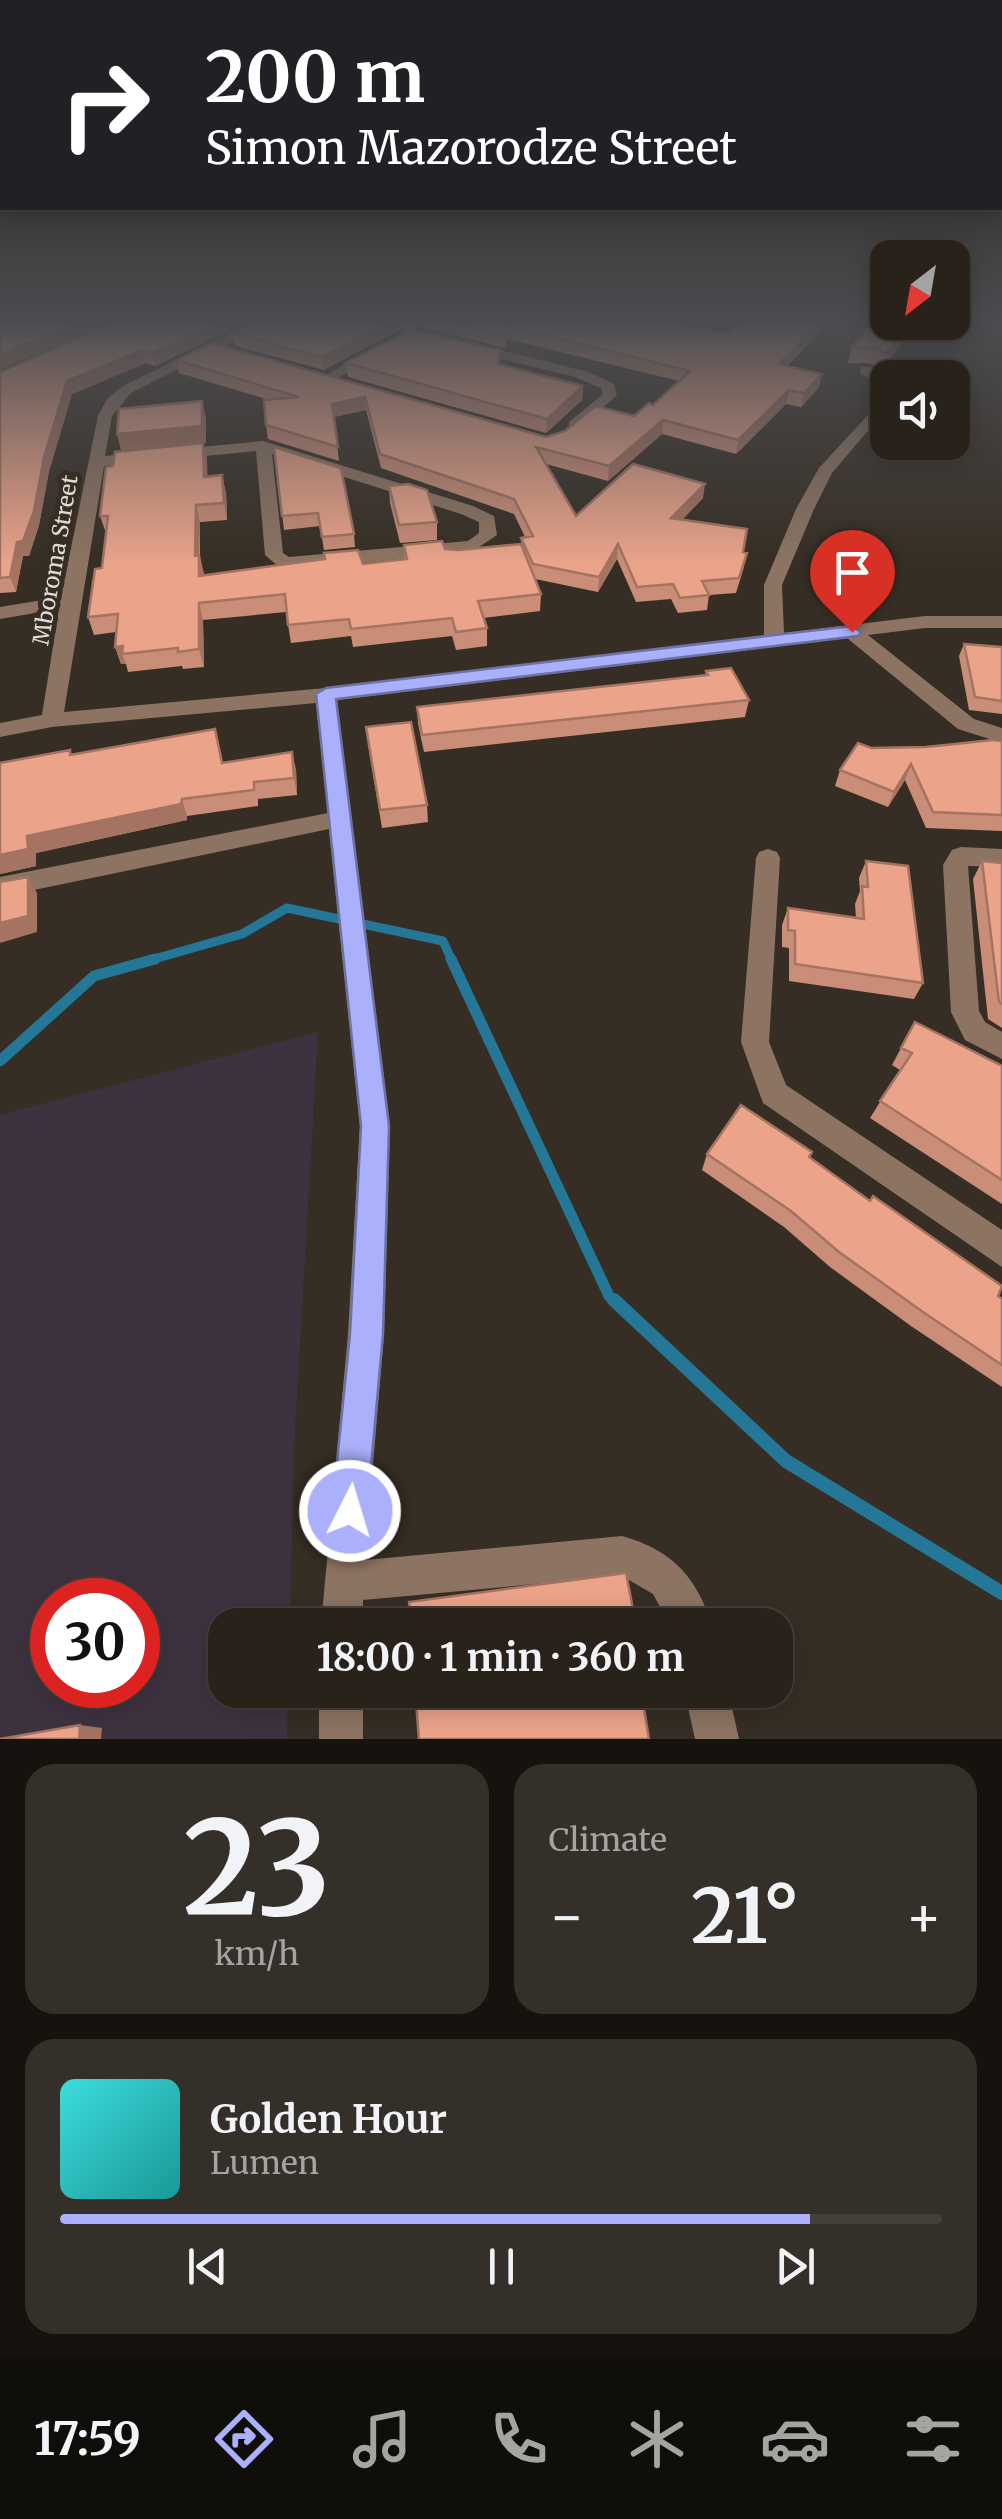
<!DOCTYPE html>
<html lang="en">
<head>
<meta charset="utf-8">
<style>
	:root { --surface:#28221b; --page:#342f28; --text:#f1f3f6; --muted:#a5a4a3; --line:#443f3a; --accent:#aab0fb }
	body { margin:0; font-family:Merriweather,serif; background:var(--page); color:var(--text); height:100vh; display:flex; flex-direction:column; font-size:38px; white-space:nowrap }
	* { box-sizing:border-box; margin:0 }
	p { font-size:32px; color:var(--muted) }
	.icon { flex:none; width:55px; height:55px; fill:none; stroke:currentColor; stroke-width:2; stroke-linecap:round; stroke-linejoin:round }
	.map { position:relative; height:1739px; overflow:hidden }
	.side { display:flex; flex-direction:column; gap:25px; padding:25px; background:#16130f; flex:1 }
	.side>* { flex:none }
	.top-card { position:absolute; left:0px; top:0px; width:1002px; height:210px; box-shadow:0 5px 25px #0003,0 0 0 2px var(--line); background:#202124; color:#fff; overflow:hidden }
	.needle { width:65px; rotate:211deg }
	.tools { position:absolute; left:870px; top:240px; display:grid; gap:20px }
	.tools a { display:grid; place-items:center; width:100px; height:100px; border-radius:20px; background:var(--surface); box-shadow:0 5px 25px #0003,0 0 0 2px var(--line); font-size:50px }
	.speed { position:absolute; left:30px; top:1578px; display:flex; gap:20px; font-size:50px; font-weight:700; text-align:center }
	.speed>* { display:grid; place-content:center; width:130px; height:130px; border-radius:50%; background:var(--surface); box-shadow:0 5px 25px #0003,0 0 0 2px var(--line); line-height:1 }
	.speed .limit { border:15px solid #d22; background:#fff; color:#111 }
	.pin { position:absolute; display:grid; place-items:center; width:85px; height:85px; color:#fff; margin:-102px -42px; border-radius:50% 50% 50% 0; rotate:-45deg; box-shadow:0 0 10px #0007 }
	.pin .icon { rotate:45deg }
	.me { position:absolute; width:110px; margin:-55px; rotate:5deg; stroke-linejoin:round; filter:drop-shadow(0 0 8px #0008) }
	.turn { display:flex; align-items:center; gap:35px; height:210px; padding:0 40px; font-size:45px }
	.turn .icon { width:130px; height:130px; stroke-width:2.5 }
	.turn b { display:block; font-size:70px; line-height:85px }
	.big { font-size:75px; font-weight:700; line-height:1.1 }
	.side .tile { flex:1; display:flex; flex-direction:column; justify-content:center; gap:15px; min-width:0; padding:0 35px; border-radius:30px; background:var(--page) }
	.side .dial { align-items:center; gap:0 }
	.dial b { font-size:130px; line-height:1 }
	.song { display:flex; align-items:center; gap:30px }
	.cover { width:120px; height:120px; border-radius:15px; background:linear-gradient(135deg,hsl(180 70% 55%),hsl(180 70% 35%)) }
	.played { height:10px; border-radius:5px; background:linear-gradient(90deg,var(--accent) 85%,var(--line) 85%) }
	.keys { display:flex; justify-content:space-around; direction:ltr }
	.heat { display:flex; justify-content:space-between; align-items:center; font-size:55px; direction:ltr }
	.side .tiles { flex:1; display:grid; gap:25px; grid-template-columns:1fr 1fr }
	.tile:last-child { grid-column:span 2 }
	.trip { position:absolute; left:208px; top:1608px; width:585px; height:100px; border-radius:30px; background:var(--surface); box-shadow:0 5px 25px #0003,0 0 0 2px var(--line); font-weight:700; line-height:100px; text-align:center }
	.dock { display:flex; height:160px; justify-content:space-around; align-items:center; background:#100e0b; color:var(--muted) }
	.dock .icon { width:70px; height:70px }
	.dock .current { color:var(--accent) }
	.dock b { font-size:45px; color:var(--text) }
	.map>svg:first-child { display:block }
	.education { fill:#3f3240; fill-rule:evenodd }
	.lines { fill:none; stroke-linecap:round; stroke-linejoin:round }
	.stream-far2 { stroke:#247797; stroke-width:9 }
	.stream-far1 { stroke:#247797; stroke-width:11 }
	.stream { stroke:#247797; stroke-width:14 }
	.minor { fill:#8d7462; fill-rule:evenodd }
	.wall { fill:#ca8d77 }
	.shaded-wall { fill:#a47361 }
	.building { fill:#eba48a; stroke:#a47361; stroke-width:2.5 }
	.route { fill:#aab0fb; stroke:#6e72a3; stroke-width:2.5 }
	.labels { text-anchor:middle; stroke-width:10; stroke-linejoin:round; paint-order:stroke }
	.far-street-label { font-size:22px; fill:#e0dbd4; stroke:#362e24 }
</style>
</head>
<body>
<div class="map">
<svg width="1002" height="1739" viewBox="0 0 1002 1739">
	<rect width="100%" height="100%" fill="#362e24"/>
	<!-- education -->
	<path class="education" d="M318 1032 294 1447 290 1625H225V1690H288L287 1739H0V1115ZM52 1600H138V1685H52Z"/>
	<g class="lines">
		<!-- stream-far2 -->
		<path class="stream-far2" d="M147 961 242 934 287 908 443 941 452 961"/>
		<!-- stream-far1 -->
		<path class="stream-far1" d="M451 959 609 1296 616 1303
			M0 1061 94 976 155 959"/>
		<!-- stream -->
		<path class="stream" d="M614 1300 786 1461 1002 1593"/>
		<!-- minor -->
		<path class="minor" d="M255 322H271L131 393 112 416 105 456 263 441 473 506 494 516 497 535 473 551 304 569 278 566 265 555 256 451 104 466 64 712 326 688 764 636V585L796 509 819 468 888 393V407L832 473 814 509 782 585 784 633 925 616H1002V628H925L868 635 974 719 1002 728V743L958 729 847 638 337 700 390 1126 384 1334 365 1560 622 1536C672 1550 696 1576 712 1625H670L653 1594 622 1576 363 1600V1625H321L348 1334 360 1126 329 829 0 897V877L328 813 316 703 52 727 0 737V723L42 715 59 609 0 619V607L61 597 98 416 107 399 121 387ZM272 454 461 514 479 522V533L468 541 289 557 283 553Z
			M610 322C630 322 677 333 691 331 703 328 708 322 721 322L693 339Z
			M471 343 585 371 613 383 617 395 579 428H569V422L603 394 601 388 575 377 466 350 464 347Z
			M371 349 383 352 333 381 321 378Z
			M860 367H870L888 380V391L860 373Z
			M961 847 1002 849V867L968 866 979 1011 985 1022 1002 1032V1059L965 1040 951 1012 943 865 952 850Z
			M768 849 777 852 780 858 769 1042 786 1085 1002 1230V1267L763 1103 741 1042 756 858 759 852Z
			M319 1690H363V1739H319Z
			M684 1690H728L739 1739H695Z"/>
	</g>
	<!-- wall -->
	<path class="wall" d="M114 322H247L155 366 146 363 72 394 49 471 39 525 29 556H23L16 592 0 593V372Z
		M253 322H684L680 325 728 334 823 329 787 366 819 387 801 407 786 404 736 454 662 434 608 481 546 464 576 516 703 498 682 520 743 552 744 567 736 593 709 595 707 610 678 613 671 599 636 602 617 559 598 592 535 579 541 594 540 611 483 618 487 628V646L456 650 452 636 353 647 351 636 291 643 286 612 203 620 204 667 183 669 182 666 128 672 126 664H121L115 647 116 632 94 635 88 617 102 568 106 533 100 516 113 466 203 443 207 460V476L226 492 227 520 200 522V556L204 576 405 560 404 545 459 550 521 544V538L525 537 514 514 381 468 366 410 334 417 339 461 268 439 266 425V399L179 373 176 360 546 437 634 416 653 405 679 381 507 339 505 348 420 327 400 329 324 370 235 346 233 333Z
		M900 346 881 370 870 363H848L852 347Z
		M346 363 501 365 583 386 582 400 546 433 348 377Z
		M274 447 354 534 355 547 324 550 320 526 284 530Z
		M389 486 437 522V540L400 543 390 503Z
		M964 644 1002 647V714L969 710 959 656Z
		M706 671 749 700 745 717 424 752 418 724 417 707 705 675Z
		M215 729 223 763 296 769 297 795 258 799V806L187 816V820L36 853V866L0 874V763L70 750 72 755Z
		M1002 741V831L926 828 905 780 888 807 835 786 840 770 871 748 926 747Z
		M368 744 427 805 428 822 382 828Z
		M866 861 923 983 914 999 789 981V948L782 947V925L788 908 856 918 855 904 860 891 859 878Z
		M982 861 1002 863V1028L988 1019 973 879Z
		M915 1022 1002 1066V1204L870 1118 900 1070 892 1065Z
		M707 1154 809 1158 1002 1299V1387L911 1326 830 1267 784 1227 702 1170Z"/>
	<!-- shaded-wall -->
	<path class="shaded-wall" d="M79 322H111L0 370V355Z
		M219 322H247L155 366 152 353Z
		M389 322H400V329L324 370 322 357Z
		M820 322H824L823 329 777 377 779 364Z
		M904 331 900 346 881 370 885 354Z
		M143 350 146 363 72 394 49 471 39 525 29 556H23L16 592 10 577 17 542 67 381Z
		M822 374 819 387 801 407 804 393Z
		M583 386 582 400 546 433 547 419Z
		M789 390 786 404 736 454 738 440Z
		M365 397 366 410 334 417 332 404Z
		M202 401 206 418V443L121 451 117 434Z
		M663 420 662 434 608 481 609 466Z
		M203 443 207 460 208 493 204 477Z
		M222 475 226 492 227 520 224 503Z
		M705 484 703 498 669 533 671 518Z
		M196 505 200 522 199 556 204 573V594L195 556Z
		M618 544 617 559 598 592 599 577Z
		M199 603 203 620 204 667 199 649Z
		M123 646 122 654 126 664H121L115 647Z
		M292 752 296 769 297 795 294 778Z
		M911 764 905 780 888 807 894 792Z
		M182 799 187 816V820L36 853V866L0 874V855L27 836Z
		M28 877 37 893V932L0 943V923Z
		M80 1725 102 1728 101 1739H79Z"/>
	<!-- building -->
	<path class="building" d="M0 322H79L0 355Z
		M114 322H219L152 353 143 350 67 381 44 457 34 511 23 541 17 542 10 577 0 578V372Z
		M253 322H389L322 357 233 333Z
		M449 322H662L728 334 742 322H820L779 364 822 374 804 393 789 390 738 440 663 420 609 466 536 447 576 516 633 464 705 484 671 518 747 529 743 552 747 553 739 578 702 581 709 595 680 598 673 584 637 587 618 544 599 577 533 564 521 538 533 536 514 499 380 454 365 397 332 404 338 447 266 425 264 400 299 397 176 360 212 343 546 437 565 431 596 406 634 416 649 403 653 405 690 371 507 326 505 335Z
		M872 324 904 331 885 354 874 347H852Z
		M410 330 501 350 498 364 583 386 547 419 346 363Z
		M202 401V426L117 434 119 409Z
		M203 443 204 477 222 475 224 503 196 505 195 556 199 555V576L325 559 324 553 358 550 363 564 407 559 404 545 442 541 445 549 459 550 521 544 541 594 478 601 487 628 456 632 452 618 351 629 349 619 288 625 285 594 199 603V649L178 652V648L122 654 123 646 115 647 118 614 88 617 95 569 102 568 108 516H100L106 467 113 466 115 452Z
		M274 447 341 468 354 534 322 537 318 513 282 516Z
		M408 484 427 490 437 522 399 525 389 486Z
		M964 644 1002 647V701L975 697Z
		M731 668 749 700 422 735 417 707 708 675 706 671Z
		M411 722 427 805 380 810 366 727Z
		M215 729 222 763 292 752 294 778 254 782V790L182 799 181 804 27 836 28 849 0 855V763L70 750V755Z
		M993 740 1002 741V815L933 812 911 764 894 792 840 770 858 743 871 748 926 747Z
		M866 861 908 866 923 983 795 964V931L788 930V908L864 919 862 886 868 887Z
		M982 861 1002 863V1004L999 1002Z
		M28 877V916L0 923V882Z
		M915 1022 1002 1066V1180L880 1101 912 1053 901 1048Z
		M741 1105 812 1152 809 1157 870 1201 873 1196 1002 1286 998 1296 1002 1299V1365L923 1312 839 1252 791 1211 707 1154Z
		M626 1573 636 1625H411L409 1602Z
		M415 1690H641L649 1739H419Z
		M80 1725 79 1739H0Z"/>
	<!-- sky -->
	<linearGradient id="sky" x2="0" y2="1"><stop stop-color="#1e1914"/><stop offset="0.57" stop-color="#4c4c50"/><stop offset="1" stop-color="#4c4c50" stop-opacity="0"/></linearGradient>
	<rect width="1002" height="565" fill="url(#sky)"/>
	<!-- route -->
	<path class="route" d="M852 626 861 632 858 636 336 699 389 1126 383 1334 367 1511 362 1524 350 1529 337 1524 332 1511 350 1334 361 1126 316 694 326 688Z"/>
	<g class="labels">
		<!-- far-street labels -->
		<g class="far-street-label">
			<text transform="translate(55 560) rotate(-80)" y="8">Mboroma Street</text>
		</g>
	</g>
</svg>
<div class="tools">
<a><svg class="needle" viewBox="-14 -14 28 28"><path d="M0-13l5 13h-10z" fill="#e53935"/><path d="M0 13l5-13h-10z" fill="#a5a4a3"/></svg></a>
<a><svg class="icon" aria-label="sound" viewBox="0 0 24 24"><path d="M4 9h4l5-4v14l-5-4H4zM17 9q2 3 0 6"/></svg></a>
</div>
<div class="speed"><div class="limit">30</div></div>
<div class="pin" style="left:852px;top:632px;background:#d93025"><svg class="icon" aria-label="arrive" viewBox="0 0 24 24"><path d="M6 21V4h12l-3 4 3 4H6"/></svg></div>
<svg class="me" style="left:350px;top:1511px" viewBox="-20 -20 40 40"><circle r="17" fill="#aab0fb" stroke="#fff" stroke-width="3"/><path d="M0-11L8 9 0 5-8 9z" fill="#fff"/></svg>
<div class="trip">18:00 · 1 min · 360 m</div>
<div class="top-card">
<div class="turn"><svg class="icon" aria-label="right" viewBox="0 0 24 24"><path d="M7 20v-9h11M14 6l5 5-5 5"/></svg><div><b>200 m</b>Simon Mazorodze Street</div></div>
</div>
</div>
<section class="side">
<div class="tiles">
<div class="tile dial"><b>23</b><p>km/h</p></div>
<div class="tile"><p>Climate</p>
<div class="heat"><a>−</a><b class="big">21°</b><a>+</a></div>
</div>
<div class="tile">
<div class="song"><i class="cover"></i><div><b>Golden Hour</b><p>Lumen</p></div></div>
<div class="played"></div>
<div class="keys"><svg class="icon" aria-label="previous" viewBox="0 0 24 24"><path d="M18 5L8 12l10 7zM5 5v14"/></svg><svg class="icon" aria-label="pause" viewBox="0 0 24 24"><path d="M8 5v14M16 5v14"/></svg><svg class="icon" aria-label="next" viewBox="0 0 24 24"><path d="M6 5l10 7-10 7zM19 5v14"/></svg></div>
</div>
</div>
</section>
<nav class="dock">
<b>17:59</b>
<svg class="icon current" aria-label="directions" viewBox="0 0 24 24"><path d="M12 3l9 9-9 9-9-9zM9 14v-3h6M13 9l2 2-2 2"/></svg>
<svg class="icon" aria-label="music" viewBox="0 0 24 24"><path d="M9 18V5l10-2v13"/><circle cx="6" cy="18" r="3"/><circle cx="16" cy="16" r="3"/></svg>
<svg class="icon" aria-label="phone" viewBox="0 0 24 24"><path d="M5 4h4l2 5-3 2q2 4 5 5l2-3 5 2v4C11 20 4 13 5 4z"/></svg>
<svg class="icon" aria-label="climate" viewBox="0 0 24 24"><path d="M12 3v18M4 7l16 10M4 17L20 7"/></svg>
<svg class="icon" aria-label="car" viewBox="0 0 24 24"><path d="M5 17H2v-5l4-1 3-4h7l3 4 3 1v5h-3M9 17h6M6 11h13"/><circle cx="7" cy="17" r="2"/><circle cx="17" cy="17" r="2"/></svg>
<svg class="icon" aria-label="filters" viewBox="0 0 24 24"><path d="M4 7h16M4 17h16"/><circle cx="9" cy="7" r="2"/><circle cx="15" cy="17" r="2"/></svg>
</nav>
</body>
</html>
